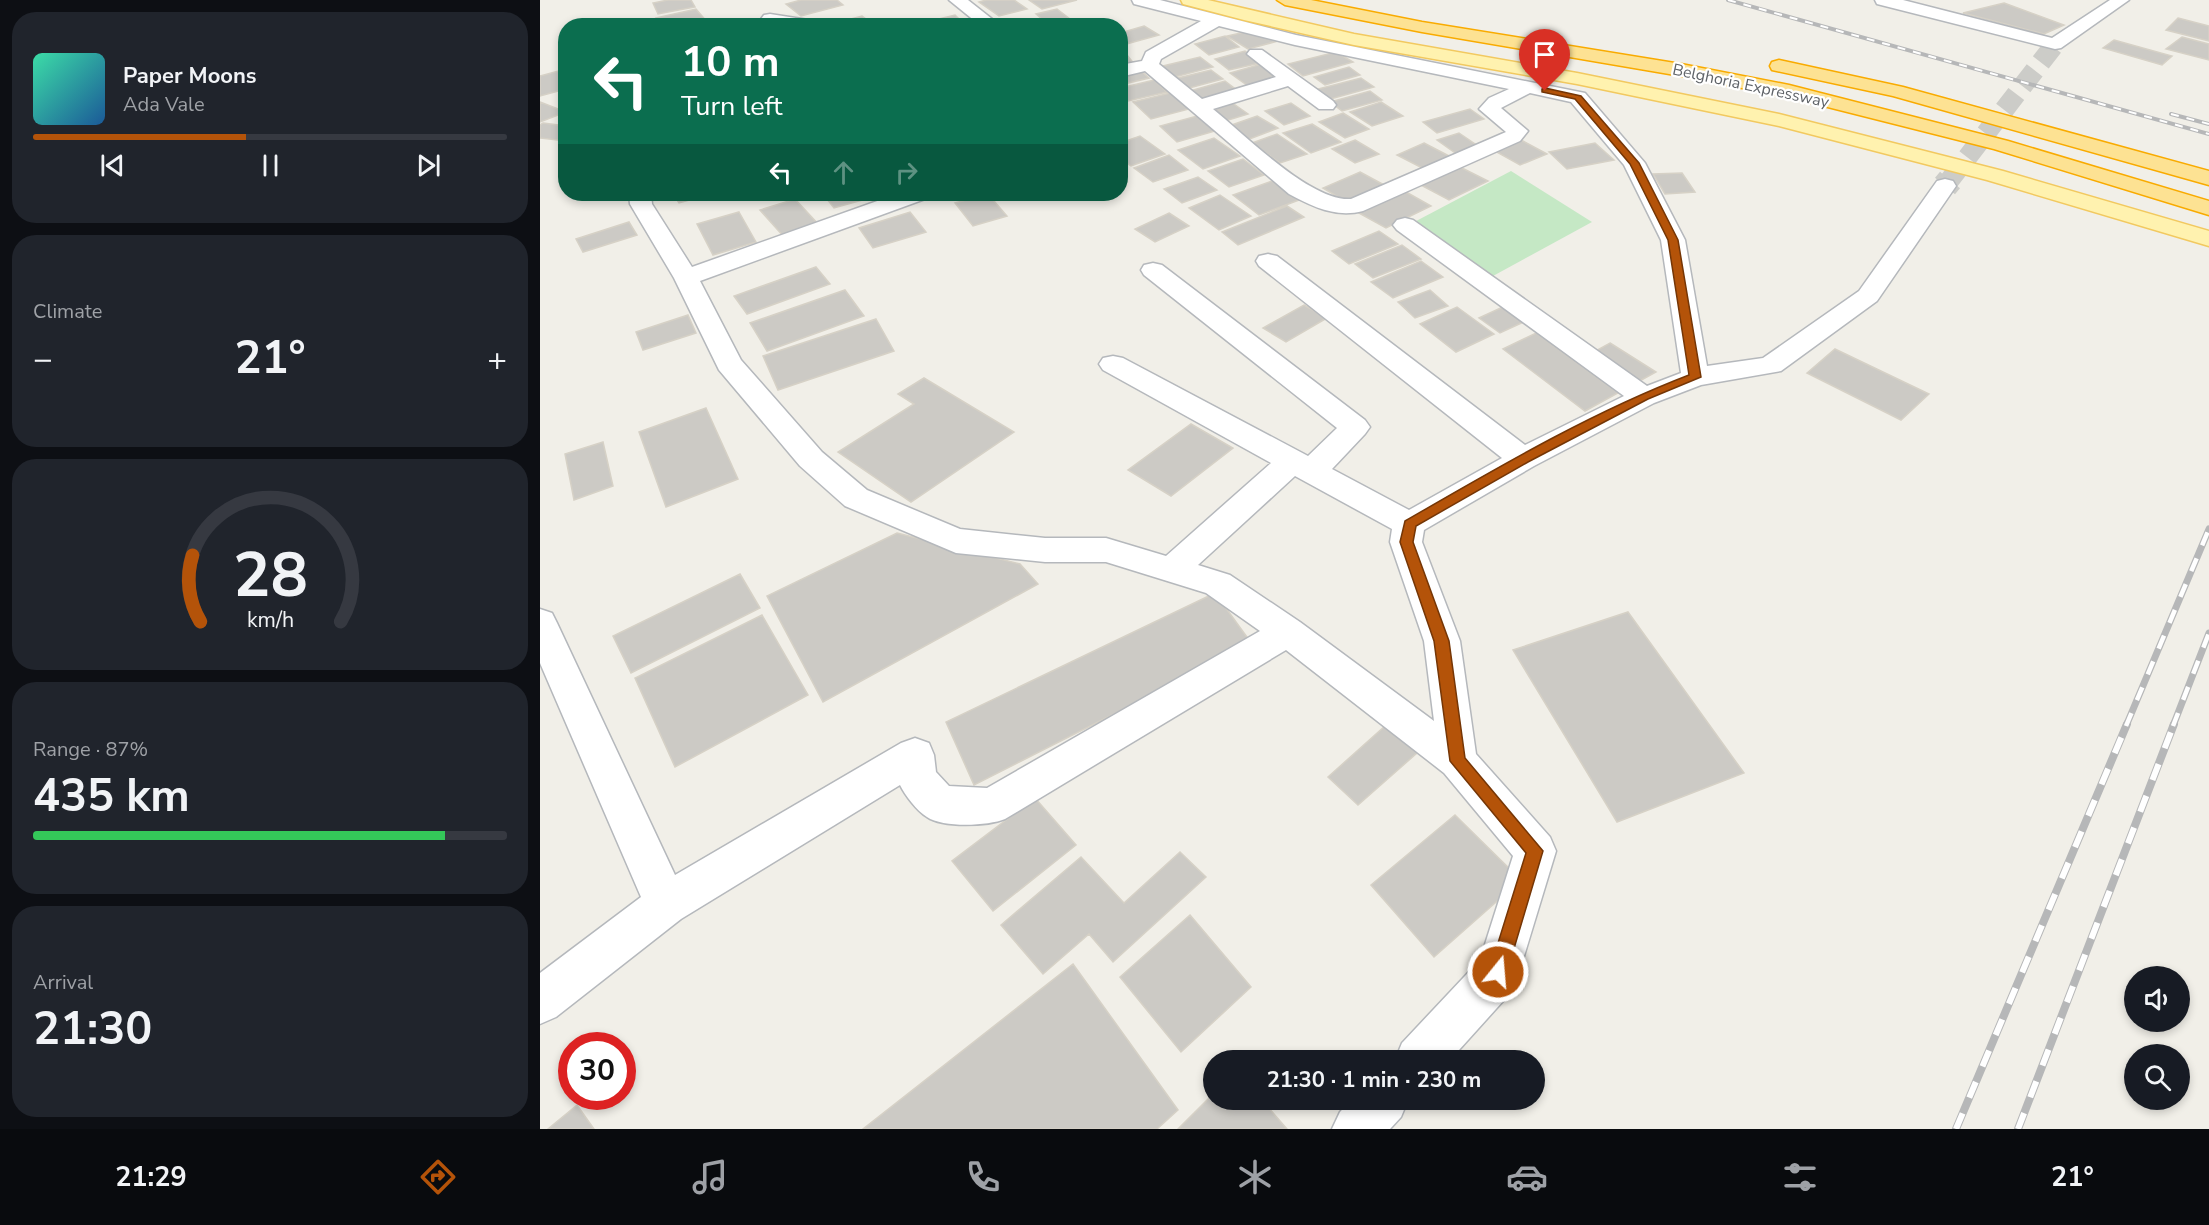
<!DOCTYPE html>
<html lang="en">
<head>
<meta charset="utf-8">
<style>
	:root { --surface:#171b24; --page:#20242c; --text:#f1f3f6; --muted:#9ea1a6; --line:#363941; --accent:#b45309 }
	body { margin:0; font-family:"Nunito Sans",sans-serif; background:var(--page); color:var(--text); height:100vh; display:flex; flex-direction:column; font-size:22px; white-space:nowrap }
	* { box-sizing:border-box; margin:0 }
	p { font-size:20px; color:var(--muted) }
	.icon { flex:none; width:33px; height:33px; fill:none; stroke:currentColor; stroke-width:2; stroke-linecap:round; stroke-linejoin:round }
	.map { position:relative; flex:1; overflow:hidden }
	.panel { display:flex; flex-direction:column; gap:12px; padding:12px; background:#0d0f14; width:540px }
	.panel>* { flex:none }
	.banner { position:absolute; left:18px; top:18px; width:570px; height:183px; border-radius:24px; box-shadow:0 3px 9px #0003; background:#0b6e4f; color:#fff; overflow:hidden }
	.buttons { position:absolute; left:1584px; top:966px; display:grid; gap:12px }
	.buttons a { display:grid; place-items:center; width:66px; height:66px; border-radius:50%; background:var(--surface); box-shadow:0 3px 9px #0003; font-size:30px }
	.speed { position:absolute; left:18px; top:1032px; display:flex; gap:12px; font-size:30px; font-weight:700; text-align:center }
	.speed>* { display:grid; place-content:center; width:78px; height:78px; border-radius:50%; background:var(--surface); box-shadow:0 3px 9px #0003; line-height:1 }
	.speed .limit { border:9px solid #d22; background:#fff; color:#111 }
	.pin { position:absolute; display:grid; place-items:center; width:51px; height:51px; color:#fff; margin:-62px -26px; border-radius:50% 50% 50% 0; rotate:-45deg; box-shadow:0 0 6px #0007 }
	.pin .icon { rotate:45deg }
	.me { position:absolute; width:66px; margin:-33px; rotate:17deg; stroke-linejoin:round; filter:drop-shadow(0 0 4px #0008) }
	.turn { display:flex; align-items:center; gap:21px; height:126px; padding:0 24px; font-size:27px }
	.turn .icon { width:78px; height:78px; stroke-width:2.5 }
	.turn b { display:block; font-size:42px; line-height:51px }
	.lanes { display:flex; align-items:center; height:57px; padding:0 24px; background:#0003; justify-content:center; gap:30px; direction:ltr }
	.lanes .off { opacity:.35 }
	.big { font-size:45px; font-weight:700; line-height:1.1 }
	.panel .widget { flex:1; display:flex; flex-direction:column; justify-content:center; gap:9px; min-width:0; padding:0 21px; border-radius:24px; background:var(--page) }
	.panel .dial { align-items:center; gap:0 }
	.dial svg { height:156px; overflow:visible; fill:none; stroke:var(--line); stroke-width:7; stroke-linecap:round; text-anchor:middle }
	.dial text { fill:var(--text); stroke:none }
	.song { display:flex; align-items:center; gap:18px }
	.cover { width:72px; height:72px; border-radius:9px; background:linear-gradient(135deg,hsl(160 70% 55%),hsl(210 70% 35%)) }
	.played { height:6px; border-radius:3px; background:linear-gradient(90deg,var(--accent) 45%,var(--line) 45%) }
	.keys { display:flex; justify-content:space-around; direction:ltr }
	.heat { display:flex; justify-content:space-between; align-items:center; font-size:33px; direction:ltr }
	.charge { height:9px; border-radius:4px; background:linear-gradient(90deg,#34c759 87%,var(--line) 0) }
	.trip { position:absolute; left:663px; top:1050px; width:342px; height:60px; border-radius:30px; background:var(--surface); box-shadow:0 3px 9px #0003; font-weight:700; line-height:60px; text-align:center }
	.tab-bar { display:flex; height:96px; justify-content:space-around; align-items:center; background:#090b0e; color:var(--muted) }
	.tab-bar .icon { width:42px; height:42px }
	.tab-bar .selected { color:var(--accent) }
	.tab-bar b { font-size:27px; color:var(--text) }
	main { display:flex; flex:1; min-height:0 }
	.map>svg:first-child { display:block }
	.green { fill:#c5e8c5 }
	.building { fill:#cccac5; stroke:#d6d1c6; stroke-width:1.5 }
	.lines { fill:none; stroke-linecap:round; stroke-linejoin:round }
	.minor-tunnel-far1 { stroke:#ccccc8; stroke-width:20; stroke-dasharray:20 10; stroke-linecap:butt }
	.minor-tunnel { stroke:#ccccc8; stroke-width:26; stroke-dasharray:26 13; stroke-linecap:butt }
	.minor-casing { stroke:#b5b8bc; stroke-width:3 }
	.primary-casing { stroke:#f2c960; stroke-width:3 }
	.motorway-casing { stroke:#f9ab00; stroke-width:3 }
	.minor { fill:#fff; fill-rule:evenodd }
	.primary { fill:#fff2af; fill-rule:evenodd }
	.motorway { fill:#fde293; fill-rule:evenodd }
	.rail-far2-casing { stroke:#b6b7b8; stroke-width:4 }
	.rail-far1-casing { stroke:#b6b7b8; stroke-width:7 }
	.rail-casing { stroke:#b6b7b8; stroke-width:8 }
	.rail-far2 { stroke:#fff; stroke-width:2; stroke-dasharray:8; stroke-linecap:butt }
	.rail-far1 { stroke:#fff; stroke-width:4.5; stroke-dasharray:14; stroke-linecap:butt }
	.rail { stroke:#fff; stroke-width:6; stroke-dasharray:17; stroke-linecap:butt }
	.route { fill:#b45309; stroke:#753606; stroke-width:1.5 }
	.labels { text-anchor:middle; stroke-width:4.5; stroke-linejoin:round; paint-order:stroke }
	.far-street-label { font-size:16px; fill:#5f6368; stroke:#fff }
</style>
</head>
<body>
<main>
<section class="panel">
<div class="widget">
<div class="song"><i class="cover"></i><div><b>Paper Moons</b><p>Ada Vale</p></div></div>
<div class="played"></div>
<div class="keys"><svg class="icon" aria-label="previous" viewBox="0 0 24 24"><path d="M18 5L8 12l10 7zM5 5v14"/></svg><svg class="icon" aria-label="pause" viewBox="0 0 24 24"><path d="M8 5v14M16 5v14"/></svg><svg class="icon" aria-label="next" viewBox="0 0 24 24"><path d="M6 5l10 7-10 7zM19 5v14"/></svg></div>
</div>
<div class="widget"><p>Climate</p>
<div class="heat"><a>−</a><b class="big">21°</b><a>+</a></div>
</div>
<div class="widget dial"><svg viewBox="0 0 100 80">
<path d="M14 69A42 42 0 1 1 86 69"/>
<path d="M14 69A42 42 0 0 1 10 35" stroke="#b45309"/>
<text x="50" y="56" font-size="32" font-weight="700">28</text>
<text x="50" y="72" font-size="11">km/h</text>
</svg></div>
<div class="widget"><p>Range · 87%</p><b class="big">435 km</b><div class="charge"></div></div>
<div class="widget"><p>Arrival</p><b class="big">21:30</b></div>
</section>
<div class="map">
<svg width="1669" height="1129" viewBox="0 0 1669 1129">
	<rect width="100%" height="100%" fill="#f1efe8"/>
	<!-- green -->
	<path class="green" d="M971 171 1052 222 942 282 861 229Z"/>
	<!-- building -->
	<path class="building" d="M128 0H151L155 7 118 14 113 3Z
		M261 0H297L303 5 261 16 246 4Z
		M446 0H474L487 9 459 16 439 2Z
		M489 0H537L502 9Z
		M1464 3 1524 25 1504 34 1423 13Z
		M156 9 168 23 156 26H122L116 18Z
		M517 9 534 22 510 26 496 14Z
		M415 15 426 26H370Z
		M322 16 334 25 292 24Z
		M1638 18 1669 26V41L1626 30Z
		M604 26 619 35 583 45 580 44V33Z
		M705 32 738 41 708 49 687 36Z
		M685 36 699 47 669 55 655 44Z
		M1642 37 1669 44V60L1626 49Z
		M1574 40 1632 56 1622 65 1563 48Z
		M705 51 720 63 689 70 675 59Z
		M796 52 813 62 763 76 748 64Z
		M587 55 595 65 580 67V56Z
		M660 57 673 67 631 78 619 67Z
		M725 63 743 76 708 86 690 73Z
		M809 67 820 75 785 85 774 77Z
		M26 69V89L0 96V76Z
		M599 69 609 78 580 85V74Z
		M671 70 683 79 642 90 630 80Z
		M821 78 834 87 787 100 774 90Z
		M614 80 627 92 588 101 580 94V88Z
		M685 81 698 91 658 102 646 92Z
		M830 91 842 100 802 111 790 102Z
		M630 93 649 109 611 119 593 102Z
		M0 102 26 112 0 122Z
		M691 102 708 114 682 122 666 109Z
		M841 102 863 116 832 126 810 112Z
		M751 103 770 116 744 125 725 111Z
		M930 109 944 119 897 133 883 122Z
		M803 113 829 129 805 138 779 122Z
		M657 116 675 131 637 142 620 126Z
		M717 116 738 128 707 140 686 127Z
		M3 123 26 126V141L0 138V125Z
		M772 124 801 142 771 153 743 133Z
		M919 133 941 148 918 155 897 140Z
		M737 134 767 154 740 163 712 143Z
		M600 136 625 154 591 166 580 158V143Z
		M674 138 700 156 663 169 638 150Z
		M815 140 839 154 815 163 792 149Z
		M981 140 1007 154 980 165 953 150Z
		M884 143 911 157 884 169 857 155Z
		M1055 143 1074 160 1027 169 1009 152Z
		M629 155 648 170 613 182 594 168Z
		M703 159 724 175 689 187 668 171Z
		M918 166 948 181 909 200 879 184Z
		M820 172 846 186 808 203 783 188Z
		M1142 173 1155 192 1125 194 1113 174Z
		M658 177 677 190 642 203 624 189Z
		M732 181 759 200 719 215 693 195Z
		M866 192 891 206 846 228 819 213Z
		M133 194H171L139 203Z
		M283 194H344L294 208Z
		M448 194 467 216 433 226 415 203Z
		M680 195 711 216 679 230 649 208Z
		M255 199 279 225 244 237 220 210Z
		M747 206 764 217 698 245 682 232Z
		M199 212 216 242 173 255 157 224Z
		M370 212 386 232 333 248 319 228Z
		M629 213 649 226 615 242 595 229Z
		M89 222 97 235 43 252 36 239Z
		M839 231 858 244 809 264 792 251Z
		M862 245 881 259 833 278 815 264Z
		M881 261 903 277 853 298 831 282Z
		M276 267 290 284 207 314 194 296Z
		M305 290 324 316 227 351 210 323Z
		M890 290 908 306 875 318 858 302Z
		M969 304 990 319 960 333 939 318Z
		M764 305 787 318 746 342 723 328Z
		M917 307 954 334 916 352 880 324Z
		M148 315 156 333 103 350 96 332Z
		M336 319 354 351 238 390 223 356Z
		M996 333 1078 393 1045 411 963 349Z
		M1070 343 1116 372 1094 384 1050 354Z
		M1295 349 1389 394 1361 420 1267 373Z
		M384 378 474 432 371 502 298 452 374 404 358 394Z
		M166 408 198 479 126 507 99 432Z
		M651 424 693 448 631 496 588 470Z
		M63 442 73 486 34 500 25 454Z
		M357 533 480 564 498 584 283 702 227 596Z
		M200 574 220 608 91 673 73 636Z
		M675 593 712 644 434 785 406 722Z
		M1088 612 1204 773 1077 822 973 650Z
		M222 615 268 695 135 767 95 678Z
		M845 726 877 753 818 805 788 777Z
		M495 798 536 845 453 911 412 861Z
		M915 815 981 880 894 957 831 885Z
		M640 852 666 877 573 962 549 934 503 974 461 925 541 857 584 903Z
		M650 915 711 987 641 1052 580 977Z
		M533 964 638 1110 617 1129H323Z
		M674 1093V1100H722L747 1129H638Z
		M37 1105 54 1129H8Z"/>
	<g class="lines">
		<!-- minor-tunnel-far1 -->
		<path class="minor-tunnel-far1" d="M1409 181 1515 44"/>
		<!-- minor-tunnel -->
		<path class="minor-tunnel" d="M1405 186 1410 180"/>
		<defs>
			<path id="minor" d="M409 0H428L461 26H441Z
				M592 0H620L756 35 1045 93 1105 163 1145 240 1167 366 1223 358 1319 291 1397 181 1405 179 1413 181 1416 186 1337 301 1241 371 1161 385 1114 403 994 466 884 530 882 542 920 641 936 754 1010 837 1016 851 974 989 910 1060H855L862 1043 940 960 973 856 904 773 746 650 465 819C448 826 403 828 387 817 377 811 365 795 360 785L141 919 16 1017 0 1024V973L101 897 0 663V609L12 613 17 623 135 875 361 743 375 738 389 743 394 755 396 772 409 786 447 788 720 631 666 593 566 562H505L416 553 305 506 260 466 179 370 134 278 90 204 89 194H111L112 204 152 267 357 194H388L385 199 160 281 201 360 282 452 327 490 420 529 505 538H566L626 556 731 463 563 370 559 364 563 358 573 356 583 358 768 456 797 428 604 275 601 270 604 265 613 263 622 265 825 420 830 427 825 434 792 469 869 510 962 458 719 266 716 261 719 256 728 254 737 256 985 445 1084 396 857 230 853 225 857 220 865 218 873 220 1107 386 1141 373 1121 240 1084 165 1031 102 990 93 961 108 988 131 980 141 823 211C796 218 773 207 749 194L605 71 580 77V65L602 61 606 52 661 21 594 4ZM679 26 755 45 969 89 949 98 939 109 966 132 811 199C771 202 704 134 673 109L748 86 779 109H793L796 105 793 101 722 50H710L707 54 736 77 662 99 619 64 621 59ZM755 476 852 529 850 542 884 641 894 721 760 622 690 575 658 565Z
				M1335 0H1363L1512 38 1570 0H1589L1521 48 1515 49 1337 4Z
				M230 14 275 21 283 26H238L224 23 221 19 224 15Z
				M811 1100H868L861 1117 850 1129H792L800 1112Z"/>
			<path id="primary" d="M641 0H668L814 34 1037 73 1239 114 1463 171 1669 231V246L1447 180 1239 126 1037 84 814 45 704 20 643 4Z"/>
			<path id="motorway" d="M737 0H771L882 22 1141 64 1249 85 1468 141 1669 201V215L1454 149 1248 97 1141 76 882 32 745 5Z
				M1239 60 1363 87 1669 171V185L1353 96 1232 70 1230 66 1232 62Z"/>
		</defs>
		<!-- minor casing -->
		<use href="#minor" class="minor-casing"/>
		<!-- primary casing -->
		<use href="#primary" class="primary-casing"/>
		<!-- motorway casing -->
		<use href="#motorway" class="motorway-casing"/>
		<!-- minor -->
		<use href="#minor" class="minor"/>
		<!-- primary -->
		<use href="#primary" class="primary"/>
		<!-- motorway -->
		<use href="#motorway" class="motorway"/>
		<defs>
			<path id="rail-far2" d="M1188 0 1669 134
				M1631 114 1669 124"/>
			<path id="rail-far1" d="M1586 726 1669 529
				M1633 726 1669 633"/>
			<path id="rail" d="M1416 1129 1587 724
				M1478 1129 1634 724"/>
		</defs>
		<!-- rail-far2 casing -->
		<use href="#rail-far2" class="rail-far2-casing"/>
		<!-- rail-far1 casing -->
		<use href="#rail-far1" class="rail-far1-casing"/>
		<!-- rail casing -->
		<use href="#rail" class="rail-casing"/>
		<!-- rail-far2 -->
		<use href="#rail-far2" class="rail-far2"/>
		<!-- rail-far1 -->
		<use href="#rail-far1" class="rail-far1"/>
		<!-- rail -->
		<use href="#rail" class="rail"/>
	</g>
	<!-- route -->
	<path class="route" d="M1005 88 1041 96 1099 163 1138 240 1161 377 1108 399 988 462 876 526 873 542 909 641 925 758 1003 851 967 972 964 979 958 982 951 979 949 972 986 853 910 761 894 641 860 542 865 521C957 468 1050 413 1149 375L1128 240 1090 164 1035 99 1002 92V89Z"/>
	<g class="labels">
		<!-- far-street labels -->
		<g class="far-street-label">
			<text transform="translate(1211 85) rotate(12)" y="6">Belghoria Expressway</text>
		</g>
	</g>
</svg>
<div class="buttons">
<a><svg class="icon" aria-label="sound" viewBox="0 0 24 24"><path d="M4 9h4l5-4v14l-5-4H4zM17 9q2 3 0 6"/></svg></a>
<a><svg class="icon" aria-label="search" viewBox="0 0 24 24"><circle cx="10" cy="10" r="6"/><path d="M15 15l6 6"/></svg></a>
</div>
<div class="speed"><div class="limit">30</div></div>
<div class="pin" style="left:1005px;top:91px;background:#d93025"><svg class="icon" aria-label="arrive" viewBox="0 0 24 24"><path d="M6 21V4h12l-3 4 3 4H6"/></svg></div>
<svg class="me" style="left:958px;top:972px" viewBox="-20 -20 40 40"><circle r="17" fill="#b45309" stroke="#fff" stroke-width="3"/><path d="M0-11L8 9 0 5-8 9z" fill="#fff"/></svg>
<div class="trip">21:30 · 1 min · 230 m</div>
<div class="banner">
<div class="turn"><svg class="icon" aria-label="left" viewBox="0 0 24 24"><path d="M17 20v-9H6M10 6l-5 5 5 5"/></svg><div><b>10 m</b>Turn left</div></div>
<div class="lanes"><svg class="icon" aria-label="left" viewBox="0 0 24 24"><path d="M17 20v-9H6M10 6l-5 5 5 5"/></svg><svg class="icon off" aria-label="ahead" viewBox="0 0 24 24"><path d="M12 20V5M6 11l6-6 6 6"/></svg><svg class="icon off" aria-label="right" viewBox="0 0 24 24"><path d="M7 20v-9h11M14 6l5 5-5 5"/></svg></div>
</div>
</div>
</main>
<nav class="tab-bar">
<b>21:29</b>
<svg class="icon selected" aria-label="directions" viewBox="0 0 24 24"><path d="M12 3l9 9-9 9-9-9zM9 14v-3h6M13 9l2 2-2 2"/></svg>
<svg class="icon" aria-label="music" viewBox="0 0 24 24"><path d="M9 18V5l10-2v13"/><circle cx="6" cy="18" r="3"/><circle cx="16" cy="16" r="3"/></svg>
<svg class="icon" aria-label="phone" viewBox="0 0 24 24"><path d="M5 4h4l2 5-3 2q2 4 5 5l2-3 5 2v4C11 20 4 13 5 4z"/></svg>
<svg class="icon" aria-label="climate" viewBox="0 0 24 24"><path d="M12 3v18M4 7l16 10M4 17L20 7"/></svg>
<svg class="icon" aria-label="car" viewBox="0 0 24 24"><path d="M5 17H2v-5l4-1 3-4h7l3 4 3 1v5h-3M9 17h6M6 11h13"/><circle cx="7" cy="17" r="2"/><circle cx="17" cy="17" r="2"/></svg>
<svg class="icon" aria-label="filters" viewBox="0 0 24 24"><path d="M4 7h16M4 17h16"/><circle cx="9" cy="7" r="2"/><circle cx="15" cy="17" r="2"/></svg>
<b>21°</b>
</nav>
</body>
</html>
